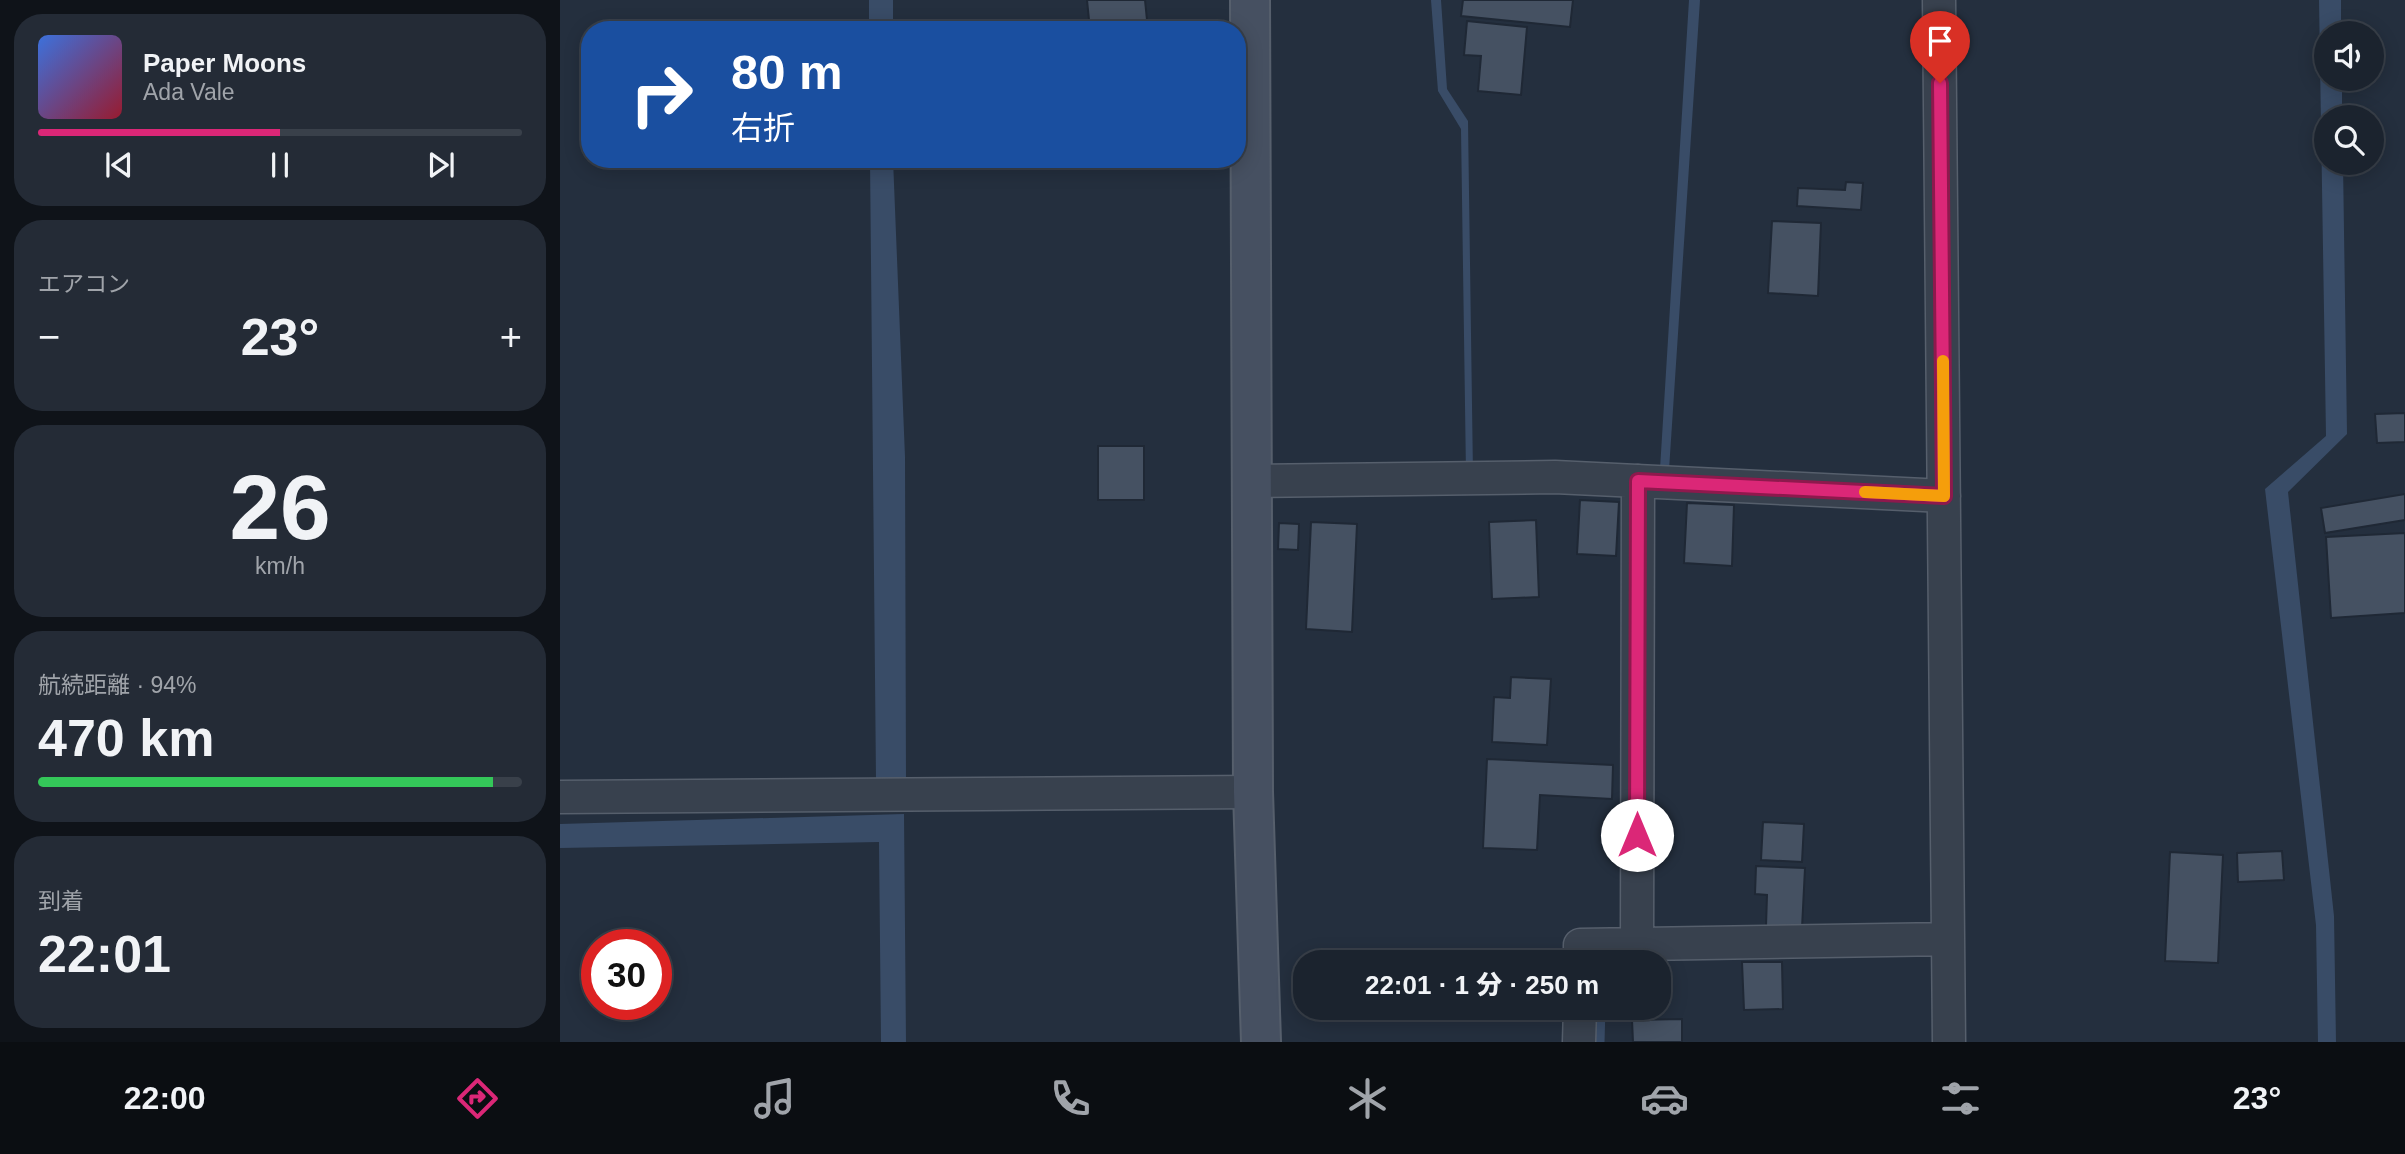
<!DOCTYPE html>
<html lang="ja">
<head>
<meta charset="utf-8">
<style>
	:root { --surface:#1b232e; --page:#242b36; --text:#f1f3f6; --muted:#a0a4aa; --line:#39404a; --accent:#db2777 }
	body { margin:0; font-family:Helvetica,"Noto Sans JP",sans-serif; background:var(--page); color:var(--text); height:100vh; display:flex; flex-direction:column; font-size:26px; white-space:nowrap }
	* { box-sizing:border-box; margin:0 }
	p { font-size:23px; color:var(--muted) }
	.icon { flex:none; width:38px; height:38px; fill:none; stroke:currentColor; stroke-width:2; stroke-linecap:round; stroke-linejoin:round }
	.map { position:relative; flex:1; overflow:hidden }
	.side { display:flex; flex-direction:column; gap:14px; padding:14px; background:#0f1319; width:560px }
	.side>* { flex:none }
	.top-card { position:absolute; left:21px; top:21px; width:665px; height:147px; border-radius:28px; box-shadow:0 4px 18px #0003,0 0 0 2px var(--line); background:#1a4fa0; color:#fff; overflow:hidden }
	.tools { position:absolute; left:1754px; top:21px; display:grid; gap:14px }
	.tools a { display:grid; place-items:center; width:70px; height:70px; border-radius:50%; background:var(--surface); box-shadow:0 4px 18px #0003,0 0 0 2px var(--line); font-size:35px }
	.speed { position:absolute; left:21px; top:929px; display:flex; gap:14px; font-size:35px; font-weight:700; text-align:center }
	.speed>* { display:grid; place-content:center; width:91px; height:91px; border-radius:50%; background:var(--surface); box-shadow:0 4px 18px #0003,0 0 0 2px var(--line); line-height:1 }
	.speed .limit { border:10px solid #d22; background:#fff; color:#111 }
	.pin { position:absolute; display:grid; place-items:center; width:60px; height:60px; color:#fff; margin:-72px -30px; border-radius:50% 50% 50% 0; rotate:-45deg; box-shadow:0 0 7px #0007 }
	.pin .icon { rotate:45deg }
	.me { position:absolute; width:77px; margin:-38px; rotate:0deg; stroke-linejoin:round; filter:drop-shadow(0 0 5px #0008) }
	.turn { display:flex; align-items:center; gap:24px; height:147px; padding:0 35px; font-size:32px }
	.turn .icon { width:91px; height:91px; stroke-width:2.5 }
	.turn b { display:block; font-size:49px; line-height:60px }
	.big { font-size:52px; font-weight:800; line-height:1.1 }
	.side .card { flex:1; display:flex; flex-direction:column; justify-content:center; gap:10px; min-width:0; padding:0 24px; border-radius:28px; background:var(--page) }
	.side .dial { align-items:center; gap:0 }
	.dial b { font-size:91px; line-height:1 }
	.song { display:flex; align-items:center; gap:21px }
	.cover { width:84px; height:84px; border-radius:10px; background:linear-gradient(135deg,hsl(220 70% 55%),hsl(350 70% 35%)) }
	.played { height:7px; border-radius:4px; background:linear-gradient(90deg,var(--accent) 50%,var(--line) 50%) }
	.keys { display:flex; justify-content:space-around; direction:ltr }
	.heat { display:flex; justify-content:space-between; align-items:center; font-size:38px; direction:ltr }
	.charge { height:10px; border-radius:5px; background:linear-gradient(90deg,#34c759 94%,var(--line) 0) }
	.trip { position:absolute; left:733px; top:950px; width:378px; height:70px; border-radius:28px; background:var(--surface); box-shadow:0 4px 18px #0003,0 0 0 2px var(--line); font-weight:800; line-height:70px; text-align:center }
	.tab-bar { display:flex; height:112px; justify-content:space-around; align-items:center; background:#0b0e12; color:var(--muted) }
	.tab-bar .icon { width:49px; height:49px }
	.tab-bar .active { color:var(--accent) }
	.tab-bar b { font-size:32px; color:var(--text) }
	main { display:flex; flex:1; min-height:0 }
	.map>svg:first-child { display:block }
	.water { fill:#394c67 }
	.lines { fill:none; stroke-linecap:round; stroke-linejoin:round }
	.stream { stroke:#394c67; stroke-width:9 }
	.building { fill:#455162; stroke:#1f2835; stroke-width:2 }
	.street-casing { stroke:#565f6c; stroke-width:35 }
	.secondary-casing { stroke:#565f6c; stroke-width:42 }
	.street { stroke:#38414e; stroke-width:32 }
	.secondary { stroke:#465061; stroke-width:38 }
	.route-casing { stroke:#8e194d; stroke-width:18 }
	.route { stroke:#db2777; stroke-width:12 }
	.slow { stroke:#f59e0b; stroke-width:12 }
</style>
</head>
<body>
<main>
<section class="side">
<div class="card">
<div class="song"><i class="cover"></i><div><b>Paper Moons</b><p>Ada Vale</p></div></div>
<div class="played"></div>
<div class="keys"><svg class="icon" aria-label="previous" viewBox="0 0 24 24"><path d="M18 5L8 12l10 7zM5 5v14"/></svg><svg class="icon" aria-label="pause" viewBox="0 0 24 24"><path d="M8 5v14M16 5v14"/></svg><svg class="icon" aria-label="next" viewBox="0 0 24 24"><path d="M6 5l10 7-10 7zM19 5v14"/></svg></div>
</div>
<div class="card"><p>エアコン</p>
<div class="heat"><a>−</a><b class="big">23°</b><a>+</a></div>
</div>
<div class="card dial"><b>26</b><p>km/h</p></div>
<div class="card"><p>航続距離 · 94%</p><b class="big">470 km</b><div class="charge"></div></div>
<div class="card"><p>到着</p><b class="big">22:01</b></div>
</section>
<div class="map">
<svg width="1845" height="1042" viewBox="0 0 1845 1042">
	<rect width="100%" height="100%" fill="#242f3e"/>
	<!-- water -->
	<path class="water" d="M309 0H333V30H309Z
		M871 0H881L887 89 908 121 913 475 906 474 901 129 878 91Z
		M1129 0H1140L1109 470 1100 469Z
		M1759 0H1781V33H1766V79H1782V117H1766V163H1783L1787 434 1728 492 1774 916 1776 1042H1758L1756 925 1705 489 1766 436Z
		M310 159H333L345 457 346 782 316 781Z
		M344 814 346 1042H321L319 842 0 848V824Z"/>
	<g class="lines">
		<!-- stream -->
		<path class="stream" d="M1040 1042 1041 1008"/>
	</g>
	<!-- building -->
	<path class="building" d="M527 0H585L588 30H530Z
		M903 0H1013L1010 27 901 16Z
		M907 21 967 27 961 95 918 91 921 56 904 55Z
		M1286 182 1303 183 1301 210 1237 206 1238 188 1285 190Z
		M1212 221 1261 223 1258 296 1208 293Z
		M1845 413V442L1817 443 1815 414Z
		M538 446H584V500H538Z
		M1845 494V520L1765 533 1761 508Z
		M1020 500 1059 502 1056 556 1017 554Z
		M1127 503 1174 505 1172 566 1124 563Z
		M976 520 979 597 932 599 929 522Z
		M751 522 797 524 792 632 746 629Z
		M719 523 739 524 738 550 718 549Z
		M1845 533V613L1771 618 1766 537Z
		M951 677 991 679 987 745 932 742 934 697 950 698Z
		M927 759 1053 765 1052 799 980 795 977 850 923 848Z
		M1203 822 1244 824 1242 862 1201 860Z
		M1722 851 1724 880 1678 882 1677 853Z
		M1610 852 1663 855 1658 963 1605 961Z
		M1196 866 1245 868 1242 928 1206 926 1207 895 1195 894Z
		M1182 962H1222L1223 1009 1184 1010Z
		M1122 1019V1042H1073L1072 1020Z"/>
	<g class="lines">
		<defs>
			<path id="street" d="M1379 0 1389 1042
				M693 481 995 477 1384 496
				M0 797 693 792
				M1077 944 1078 481
				M1020 962V945L1388 939
				M1019 1042 1020 1008"/>
			<path id="secondary" d="M690 0 693 792 701 1042"/>
		</defs>
		<!-- street casing -->
		<use href="#street" class="street-casing"/>
		<!-- secondary casing -->
		<use href="#secondary" class="secondary-casing"/>
		<!-- street -->
		<use href="#street" class="street"/>
		<!-- secondary -->
		<use href="#secondary" class="secondary"/>
	</g>
	<g class="lines">
		<defs>
			<path id="route" d="M1077 835 1078 481 1384 496 1380 83"/>
		</defs>
		<!-- route casing -->
		<use href="#route" class="route-casing"/>
		<!-- route -->
		<use href="#route" class="route"/>
		<!-- slow -->
		<path class="slow" d="M1305 492 1384 496 1383 361"/>
	</g>
</svg>
<div class="tools">
<a><svg class="icon" aria-label="sound" viewBox="0 0 24 24"><path d="M4 9h4l5-4v14l-5-4H4zM17 9q2 3 0 6"/></svg></a>
<a><svg class="icon" aria-label="search" viewBox="0 0 24 24"><circle cx="10" cy="10" r="6"/><path d="M15 15l6 6"/></svg></a>
</div>
<div class="speed"><div class="limit">30</div></div>
<div class="pin" style="left:1380px;top:83px;background:#d93025"><svg class="icon" aria-label="arrive" viewBox="0 0 24 24"><path d="M6 21V4h12l-3 4 3 4H6"/></svg></div>
<svg class="me" style="left:1077px;top:835px" viewBox="-20 -20 40 40"><circle r="19" fill="#fff"/><path d="M0-13L10 11 0 6-10 11z" fill="#db2777"/></svg>
<div class="trip">22:01 · 1 分 · 250 m</div>
<div class="top-card">
<div class="turn"><svg class="icon" aria-label="right" viewBox="0 0 24 24"><path d="M7 20v-9h11M14 6l5 5-5 5"/></svg><div><b>80 m</b>右折</div></div>
</div>
</div>
</main>
<nav class="tab-bar">
<b>22:00</b>
<svg class="icon active" aria-label="directions" viewBox="0 0 24 24"><path d="M12 3l9 9-9 9-9-9zM9 14v-3h6M13 9l2 2-2 2"/></svg>
<svg class="icon" aria-label="music" viewBox="0 0 24 24"><path d="M9 18V5l10-2v13"/><circle cx="6" cy="18" r="3"/><circle cx="16" cy="16" r="3"/></svg>
<svg class="icon" aria-label="phone" viewBox="0 0 24 24"><path d="M5 4h4l2 5-3 2q2 4 5 5l2-3 5 2v4C11 20 4 13 5 4z"/></svg>
<svg class="icon" aria-label="climate" viewBox="0 0 24 24"><path d="M12 3v18M4 7l16 10M4 17L20 7"/></svg>
<svg class="icon" aria-label="car" viewBox="0 0 24 24"><path d="M5 17H2v-5l4-1 3-4h7l3 4 3 1v5h-3M9 17h6M6 11h13"/><circle cx="7" cy="17" r="2"/><circle cx="17" cy="17" r="2"/></svg>
<svg class="icon" aria-label="filters" viewBox="0 0 24 24"><path d="M4 7h16M4 17h16"/><circle cx="9" cy="7" r="2"/><circle cx="15" cy="17" r="2"/></svg>
<b>23°</b>
</nav>
</body>
</html>
